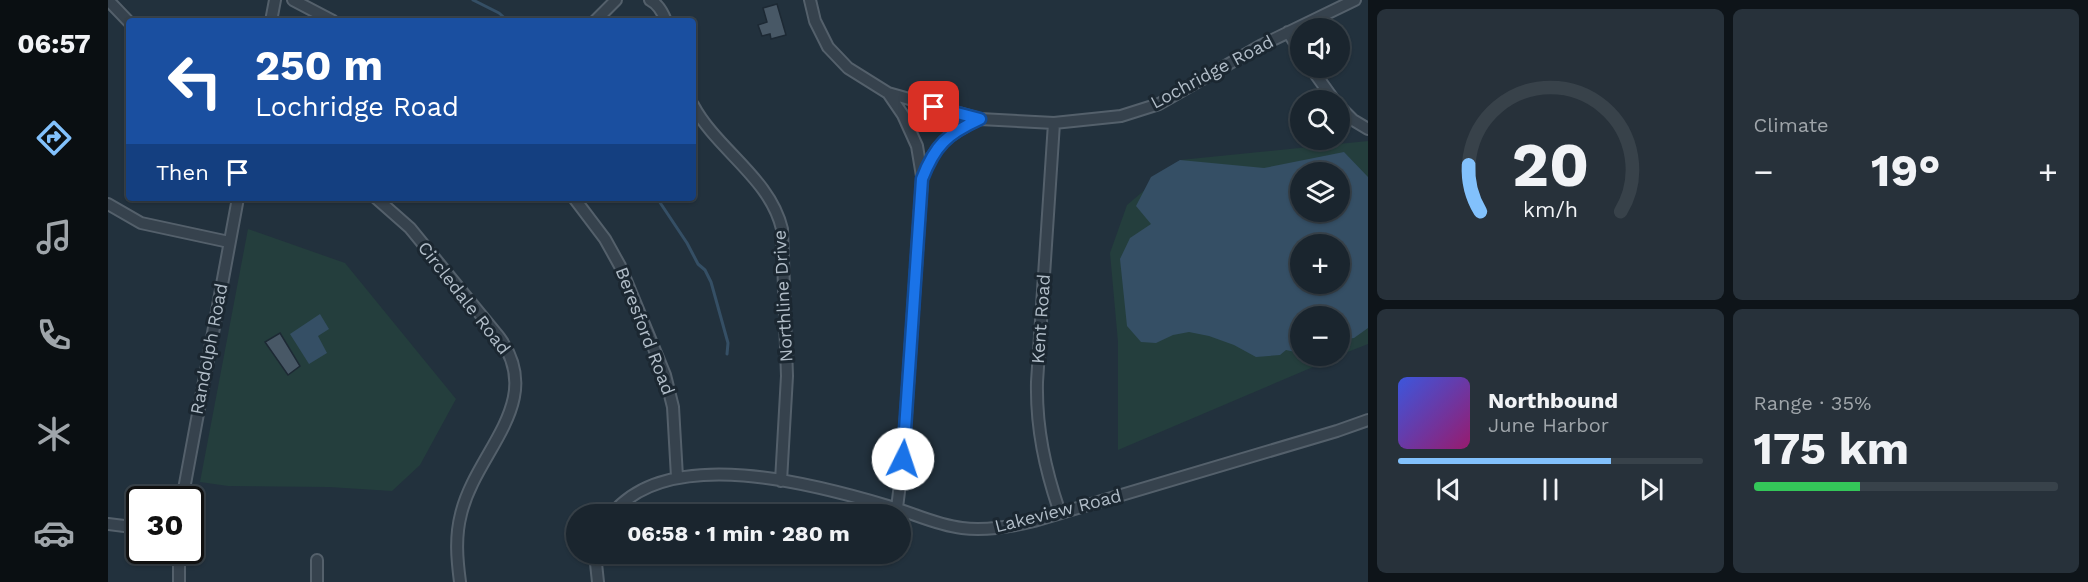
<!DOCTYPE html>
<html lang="en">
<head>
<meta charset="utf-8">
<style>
	:root { --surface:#1a252e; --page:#27313a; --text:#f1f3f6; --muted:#9fa5aa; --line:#38424a; --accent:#82c1fc }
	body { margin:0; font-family:"Work Sans",sans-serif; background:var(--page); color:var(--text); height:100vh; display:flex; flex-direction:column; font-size:22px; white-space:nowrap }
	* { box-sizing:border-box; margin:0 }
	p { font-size:20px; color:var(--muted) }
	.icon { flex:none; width:33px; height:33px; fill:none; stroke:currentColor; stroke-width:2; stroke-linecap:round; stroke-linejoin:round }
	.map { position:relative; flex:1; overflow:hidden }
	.panel { display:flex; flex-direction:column; gap:9px; padding:9px; background:#0e1419; width:720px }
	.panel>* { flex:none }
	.hud { position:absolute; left:18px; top:18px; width:570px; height:183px; border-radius:6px; box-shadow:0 2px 4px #0004,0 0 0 2px var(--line); background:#1a4fa0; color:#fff; overflow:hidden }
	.tools { position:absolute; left:1182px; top:18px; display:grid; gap:12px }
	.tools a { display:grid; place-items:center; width:60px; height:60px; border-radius:50%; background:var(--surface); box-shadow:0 2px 4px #0004,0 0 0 2px var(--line); font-size:30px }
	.speed { position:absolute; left:18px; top:486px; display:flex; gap:12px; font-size:30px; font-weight:700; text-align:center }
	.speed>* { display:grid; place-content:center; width:78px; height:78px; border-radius:50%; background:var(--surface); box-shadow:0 2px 4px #0004,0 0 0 2px var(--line); line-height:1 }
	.speed .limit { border:3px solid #111; border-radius:9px; background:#fff; color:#111 }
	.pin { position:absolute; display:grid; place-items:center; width:51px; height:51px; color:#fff; margin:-26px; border-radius:12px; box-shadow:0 3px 9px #0006 }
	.me { position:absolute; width:66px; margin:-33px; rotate:4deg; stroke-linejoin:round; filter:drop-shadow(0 0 4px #0008) }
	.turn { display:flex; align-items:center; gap:21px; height:126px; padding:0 30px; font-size:27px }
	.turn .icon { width:78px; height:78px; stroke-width:2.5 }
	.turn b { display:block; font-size:42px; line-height:51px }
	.then { display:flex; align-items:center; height:57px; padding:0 30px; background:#0003; gap:12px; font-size:22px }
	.big { font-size:45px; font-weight:700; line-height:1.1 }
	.panel .card { flex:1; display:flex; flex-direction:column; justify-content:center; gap:9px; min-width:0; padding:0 21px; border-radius:9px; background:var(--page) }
	.panel .dial { align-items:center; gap:0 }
	.dial svg { height:156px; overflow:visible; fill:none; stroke:var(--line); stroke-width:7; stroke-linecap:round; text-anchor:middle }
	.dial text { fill:var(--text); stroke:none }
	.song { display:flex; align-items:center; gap:18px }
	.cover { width:72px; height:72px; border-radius:9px; background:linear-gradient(135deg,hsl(230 70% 55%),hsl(320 70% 35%)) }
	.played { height:6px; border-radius:3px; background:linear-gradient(90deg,var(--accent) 70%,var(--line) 70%) }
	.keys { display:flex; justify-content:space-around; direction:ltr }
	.heat { display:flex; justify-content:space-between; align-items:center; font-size:33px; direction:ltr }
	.charge { height:9px; border-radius:4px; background:linear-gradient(90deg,#34c759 35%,var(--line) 0) }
	.panel .tiles { flex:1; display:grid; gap:9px; grid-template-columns:repeat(2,1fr) }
	.trip { position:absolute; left:458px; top:504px; width:345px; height:60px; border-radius:30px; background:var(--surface); box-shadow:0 2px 4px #0004,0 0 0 2px var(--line); font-weight:700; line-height:60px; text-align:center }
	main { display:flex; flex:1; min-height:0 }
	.menu { display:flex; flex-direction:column; width:108px; justify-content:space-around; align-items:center; background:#0a0f12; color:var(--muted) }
	.menu .icon { width:42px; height:42px }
	.menu .active { color:var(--accent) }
	.menu b { font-size:27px; color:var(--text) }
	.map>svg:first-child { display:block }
	.green { fill:#243e3d; fill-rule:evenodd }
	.water { fill:#354f65; fill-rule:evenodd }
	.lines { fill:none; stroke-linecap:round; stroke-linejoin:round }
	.stream { stroke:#354f65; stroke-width:3 }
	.building { fill:#485866; stroke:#1d2934; stroke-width:1.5 }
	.minor-casing { stroke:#54606b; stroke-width:14 }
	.minor { stroke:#36424d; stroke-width:10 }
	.route-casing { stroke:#114b97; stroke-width:15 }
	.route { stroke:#1a73e8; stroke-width:10 }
	.labels { text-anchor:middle; stroke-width:6; stroke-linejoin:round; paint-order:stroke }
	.street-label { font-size:18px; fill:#b1bdc8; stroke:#1b2731 }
</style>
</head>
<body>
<main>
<nav class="menu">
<b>06:57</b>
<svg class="icon active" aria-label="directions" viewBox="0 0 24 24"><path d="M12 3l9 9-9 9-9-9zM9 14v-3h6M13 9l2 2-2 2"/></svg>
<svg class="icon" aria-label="music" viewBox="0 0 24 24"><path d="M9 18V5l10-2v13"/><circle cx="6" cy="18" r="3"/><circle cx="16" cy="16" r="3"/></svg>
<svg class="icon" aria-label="phone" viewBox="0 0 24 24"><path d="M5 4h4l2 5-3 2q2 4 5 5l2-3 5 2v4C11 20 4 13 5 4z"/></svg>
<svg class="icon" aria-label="climate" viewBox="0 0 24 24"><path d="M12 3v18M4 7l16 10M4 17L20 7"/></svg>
<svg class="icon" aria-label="car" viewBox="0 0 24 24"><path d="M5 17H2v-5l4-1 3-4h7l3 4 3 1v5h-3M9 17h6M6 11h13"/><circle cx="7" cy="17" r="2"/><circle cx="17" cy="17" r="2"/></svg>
</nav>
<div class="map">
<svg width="1260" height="582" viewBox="0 0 1260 582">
	<rect width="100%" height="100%" fill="#22313d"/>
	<!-- green -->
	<path class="green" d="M1260 141V344L1232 355V316H1192V356H1231L1010 450V342L1002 253 1019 205 1072 160ZM1192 172H1232V212H1192ZM1192 244H1232V284H1192Z
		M140 229 237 263 348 399 312 465 284 491 221 487 120 486 92 482Z"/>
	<!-- water -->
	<path class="water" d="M1236 152 1260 177V328L1246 338 1232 340V316H1192V353L1178 350 1172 355 1148 357 1126 345 1101 336 1081 332 1065 335 1048 343 1033 342 1019 326 1012 259 1022 238 1043 224 1028 206 1043 177 1072 160 1156 168ZM1192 172H1232V212H1192ZM1192 244H1232V284H1192Z
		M212 314 221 329 210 336 219 353 201 364 182 334Z"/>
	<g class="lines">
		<!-- stream -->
		<path class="stream" d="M365 0 391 13 400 21
			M549 198 579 243 590 264 597 270 603 282 620 343 619 354"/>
	</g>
	<!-- building -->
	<path class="building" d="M669 4 678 35 663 39 662 34 654 36 650 25 659 22 655 8Z
		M172 333 192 366 180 375 157 342Z"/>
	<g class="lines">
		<defs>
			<path id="minor" d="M0 0 21 22
				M185 0 225 21
				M542 0C550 4 555 13 558 21
				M702 0 707 21 720 47 740 68 780 93 795 115 809 146 814 176
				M163 21 167 0
				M487 21 508 0
				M1180 32 1192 51
				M1203 68 1226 100
				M780 93 872 119 946 123 1013 116 1051 104 1152 46 1247 0
				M585 105C609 150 662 178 674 229L679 376 673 481
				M1232 107 1245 120 1260 129
				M946 123 929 382C928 428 937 469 952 513
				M268 198 302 228 391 337C439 402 368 451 353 514 347 537 349 559 352 582
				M466 198 497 239 512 266 557 375 565 407 569 477
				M0 204 33 223 121 242
				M74 500 130 198
				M789 508 795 459 814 179C826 145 840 134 872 119
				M504 514C561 444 706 484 780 506 805 513 828 525 854 528 879 531 902 527 926 521L1229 431 1260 420
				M0 524 32 528
				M71 550V582
				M487 554 490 582
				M209 560V582"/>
		</defs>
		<!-- minor casing -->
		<use href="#minor" class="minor-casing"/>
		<!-- minor -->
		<use href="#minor" class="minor"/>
	</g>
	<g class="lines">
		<defs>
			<path id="route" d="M795 459 814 179C827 145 839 134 872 119L826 107"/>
		</defs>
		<!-- route casing -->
		<use href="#route" class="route-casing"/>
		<!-- route -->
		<use href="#route" class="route"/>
	</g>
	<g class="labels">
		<!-- street labels -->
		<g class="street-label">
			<text transform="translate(1104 72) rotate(-28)" y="6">Lochridge Road</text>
			<text transform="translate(675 296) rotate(-93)" y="6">Northline Drive</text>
			<text transform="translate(356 298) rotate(52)" y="6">Circledale Road</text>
			<text transform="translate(933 319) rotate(-86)" y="6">Kent Road</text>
			<text transform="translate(537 331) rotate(69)" y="6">Beresford Road</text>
			<text transform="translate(101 349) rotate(-79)" y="6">Randolph Road</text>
			<text transform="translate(950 511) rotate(-14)" y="6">Lakeview Road</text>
		</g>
	</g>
</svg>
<div class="tools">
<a><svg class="icon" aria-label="sound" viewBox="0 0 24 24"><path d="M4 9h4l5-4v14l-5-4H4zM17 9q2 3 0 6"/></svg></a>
<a><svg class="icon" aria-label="search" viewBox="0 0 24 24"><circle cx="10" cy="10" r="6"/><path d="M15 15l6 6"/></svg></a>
<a><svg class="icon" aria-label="layers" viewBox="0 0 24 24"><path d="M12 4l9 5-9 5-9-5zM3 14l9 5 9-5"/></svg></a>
<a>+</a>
<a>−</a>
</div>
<div class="speed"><div class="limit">30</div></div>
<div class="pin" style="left:826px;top:107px;background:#d93025"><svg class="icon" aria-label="arrive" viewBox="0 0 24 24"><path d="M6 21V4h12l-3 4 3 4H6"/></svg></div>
<svg class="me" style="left:795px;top:459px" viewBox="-20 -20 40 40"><circle r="19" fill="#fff"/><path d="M0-13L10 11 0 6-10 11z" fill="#1a73e8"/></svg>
<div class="trip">06:58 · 1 min · 280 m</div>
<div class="hud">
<div class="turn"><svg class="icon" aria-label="left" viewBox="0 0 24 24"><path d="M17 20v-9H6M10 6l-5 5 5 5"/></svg><div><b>250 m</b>Lochridge Road</div></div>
<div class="then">Then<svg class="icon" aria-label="arrive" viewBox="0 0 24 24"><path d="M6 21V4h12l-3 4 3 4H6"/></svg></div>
</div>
</div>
<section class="panel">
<div class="tiles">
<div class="card dial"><svg viewBox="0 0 100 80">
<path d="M14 69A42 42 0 1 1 86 69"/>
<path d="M14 69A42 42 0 0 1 8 45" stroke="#82c1fc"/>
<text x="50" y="56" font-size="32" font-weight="700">20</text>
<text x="50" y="72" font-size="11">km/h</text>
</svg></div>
<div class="card"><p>Climate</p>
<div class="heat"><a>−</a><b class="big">19°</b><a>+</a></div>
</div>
<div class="card">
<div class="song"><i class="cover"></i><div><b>Northbound</b><p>June Harbor</p></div></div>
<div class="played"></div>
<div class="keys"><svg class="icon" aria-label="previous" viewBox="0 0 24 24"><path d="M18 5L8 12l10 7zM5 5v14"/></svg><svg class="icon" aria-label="pause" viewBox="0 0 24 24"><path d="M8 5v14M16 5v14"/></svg><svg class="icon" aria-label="next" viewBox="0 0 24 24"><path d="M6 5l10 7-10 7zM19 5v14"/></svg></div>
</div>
<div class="card"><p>Range · 35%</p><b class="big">175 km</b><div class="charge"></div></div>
</div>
</section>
</main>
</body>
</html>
